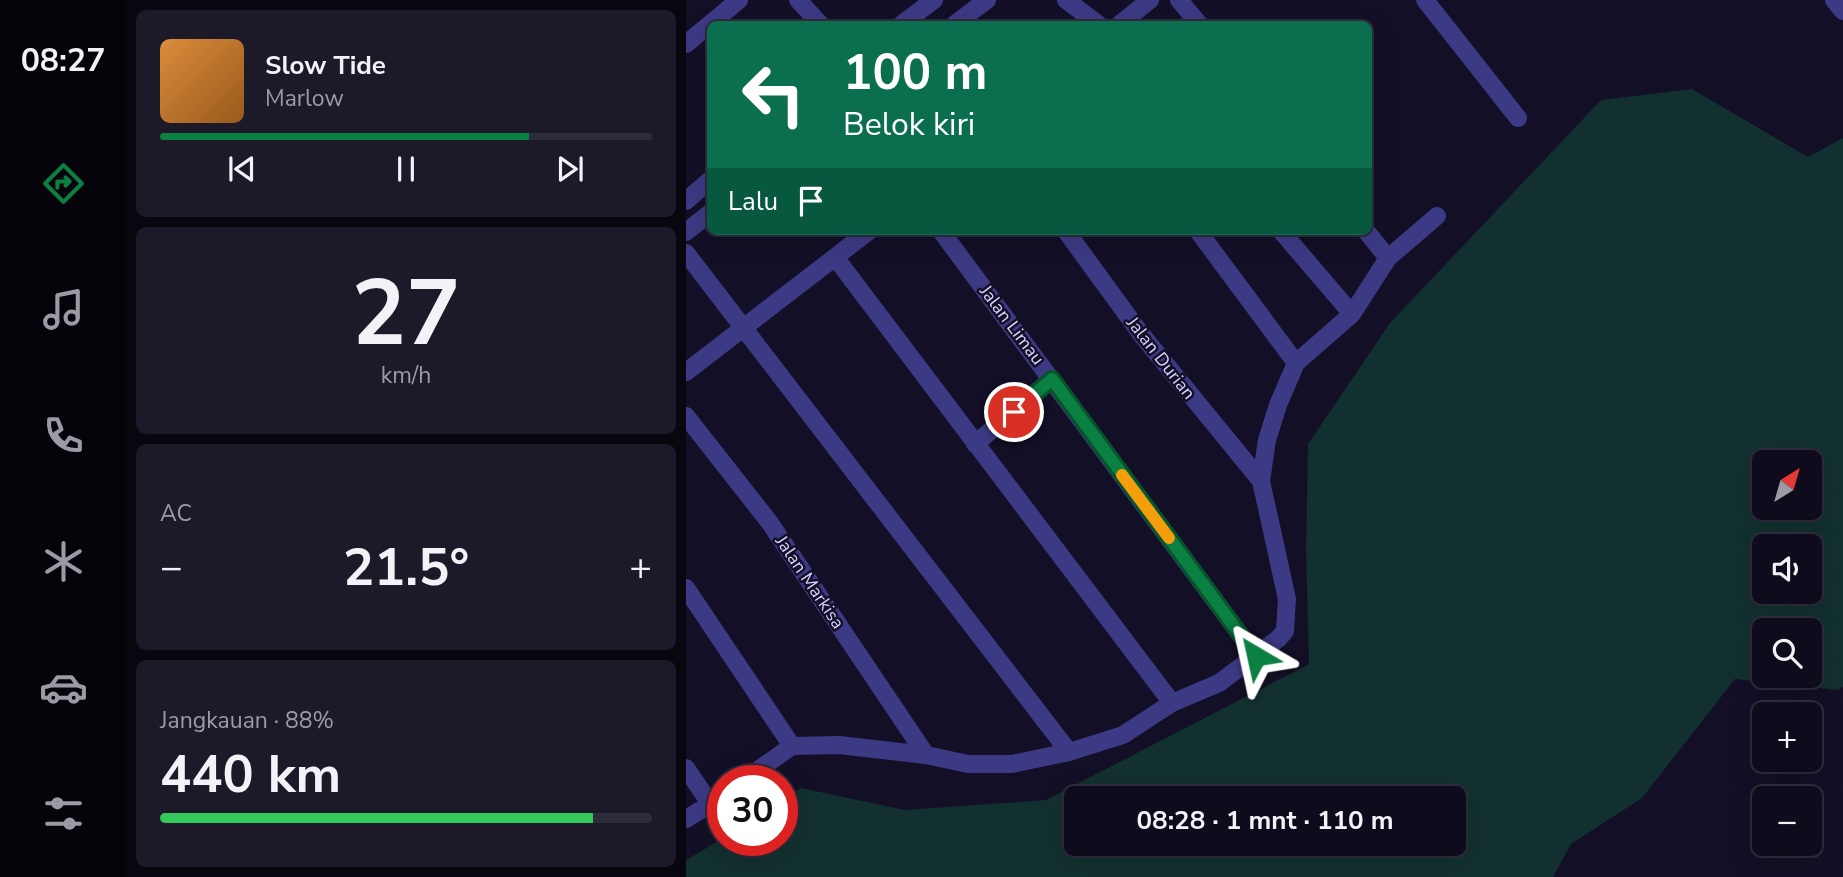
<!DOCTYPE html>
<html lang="id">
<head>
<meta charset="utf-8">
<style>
	:root { --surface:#0e0b1c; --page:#1c1929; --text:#f1f3f6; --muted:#9b9ba3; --line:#2e2b3b; --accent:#0b8043 }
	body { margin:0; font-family:"Nunito Sans",sans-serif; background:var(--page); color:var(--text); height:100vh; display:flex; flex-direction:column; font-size:26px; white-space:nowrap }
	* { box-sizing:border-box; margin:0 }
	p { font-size:23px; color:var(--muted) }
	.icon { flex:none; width:38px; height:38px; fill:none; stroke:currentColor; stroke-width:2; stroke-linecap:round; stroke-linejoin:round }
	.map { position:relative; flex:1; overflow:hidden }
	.panel { display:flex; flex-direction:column; gap:10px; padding:10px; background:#08060f; width:560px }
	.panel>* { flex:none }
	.top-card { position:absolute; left:21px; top:21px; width:665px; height:214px; border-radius:10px; box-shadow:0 7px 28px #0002,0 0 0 2px var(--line); background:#0b6e4f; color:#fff; overflow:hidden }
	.needle { width:46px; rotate:37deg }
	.fabs { position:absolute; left:1066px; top:450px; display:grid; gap:14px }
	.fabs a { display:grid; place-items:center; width:70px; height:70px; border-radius:10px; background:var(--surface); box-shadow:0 7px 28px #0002,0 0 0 2px var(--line); font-size:35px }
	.speed { position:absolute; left:21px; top:765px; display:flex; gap:14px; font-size:35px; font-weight:700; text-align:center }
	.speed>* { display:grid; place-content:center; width:91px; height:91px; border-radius:50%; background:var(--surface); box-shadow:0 7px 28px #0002,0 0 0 2px var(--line); line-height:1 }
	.speed .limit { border:10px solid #d22; background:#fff; color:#111 }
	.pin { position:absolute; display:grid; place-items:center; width:60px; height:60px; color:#fff; margin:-30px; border:4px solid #fff; border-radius:50%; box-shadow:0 2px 7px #0007 }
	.me { position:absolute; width:77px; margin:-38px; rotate:324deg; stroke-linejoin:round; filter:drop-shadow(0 0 5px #0008) }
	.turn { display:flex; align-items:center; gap:24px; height:147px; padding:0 21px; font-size:32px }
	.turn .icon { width:91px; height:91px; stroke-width:2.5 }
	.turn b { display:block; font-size:49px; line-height:60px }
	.then { display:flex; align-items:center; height:66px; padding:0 21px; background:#0003; gap:14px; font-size:26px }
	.big { font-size:52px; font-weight:700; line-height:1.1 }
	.panel .tile { flex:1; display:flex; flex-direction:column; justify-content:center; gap:10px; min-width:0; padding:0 24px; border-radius:10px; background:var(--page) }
	.panel .dial { align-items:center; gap:0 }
	.dial b { font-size:91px; line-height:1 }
	.song { display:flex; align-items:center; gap:21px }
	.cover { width:84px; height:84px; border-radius:10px; background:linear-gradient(135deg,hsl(30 70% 55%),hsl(30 70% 35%)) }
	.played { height:7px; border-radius:4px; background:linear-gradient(90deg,var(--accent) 75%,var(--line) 75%) }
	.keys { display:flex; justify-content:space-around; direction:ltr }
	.heat { display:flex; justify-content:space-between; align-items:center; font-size:38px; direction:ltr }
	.charge { height:10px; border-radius:5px; background:linear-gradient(90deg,#34c759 88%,var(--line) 0) }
	.trip { position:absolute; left:378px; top:786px; width:402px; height:70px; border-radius:10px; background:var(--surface); box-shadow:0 7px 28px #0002,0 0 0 2px var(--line); font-weight:700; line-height:70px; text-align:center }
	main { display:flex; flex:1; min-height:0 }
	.tabs { display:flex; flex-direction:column; width:126px; justify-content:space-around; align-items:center; background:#06040b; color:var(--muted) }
	.tabs .icon { width:49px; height:49px }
	.tabs .selected { color:var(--accent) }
	.tabs b { font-size:32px; color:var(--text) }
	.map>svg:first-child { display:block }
	.green { fill:#12302f; fill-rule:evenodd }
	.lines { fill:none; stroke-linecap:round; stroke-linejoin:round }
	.minor { stroke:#3d3a85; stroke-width:18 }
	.route-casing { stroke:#07532c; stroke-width:18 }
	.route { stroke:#0b8043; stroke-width:12 }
	.slow { stroke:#f59e0b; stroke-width:12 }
	.labels { text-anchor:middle; stroke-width:5; stroke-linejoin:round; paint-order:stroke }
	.street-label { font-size:18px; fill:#d9d4ff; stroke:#130f26 }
</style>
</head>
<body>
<main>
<nav class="tabs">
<b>08:27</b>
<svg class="icon selected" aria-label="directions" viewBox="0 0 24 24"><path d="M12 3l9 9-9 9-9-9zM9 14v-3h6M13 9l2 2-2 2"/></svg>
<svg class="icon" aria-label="music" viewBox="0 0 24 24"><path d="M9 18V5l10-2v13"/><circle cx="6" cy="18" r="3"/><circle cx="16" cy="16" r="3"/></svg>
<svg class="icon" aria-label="phone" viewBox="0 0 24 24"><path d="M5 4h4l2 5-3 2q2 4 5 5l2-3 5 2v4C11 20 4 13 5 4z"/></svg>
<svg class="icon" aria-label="climate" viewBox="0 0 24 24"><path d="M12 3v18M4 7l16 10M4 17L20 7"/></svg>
<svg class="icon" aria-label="car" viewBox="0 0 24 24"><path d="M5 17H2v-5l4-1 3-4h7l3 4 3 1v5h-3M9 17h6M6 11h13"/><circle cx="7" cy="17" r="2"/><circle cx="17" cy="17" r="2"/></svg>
<svg class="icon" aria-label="filters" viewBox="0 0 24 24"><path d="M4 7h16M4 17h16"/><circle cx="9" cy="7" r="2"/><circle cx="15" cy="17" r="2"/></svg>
</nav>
<section class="panel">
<div class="tile">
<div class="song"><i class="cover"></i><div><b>Slow Tide</b><p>Marlow</p></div></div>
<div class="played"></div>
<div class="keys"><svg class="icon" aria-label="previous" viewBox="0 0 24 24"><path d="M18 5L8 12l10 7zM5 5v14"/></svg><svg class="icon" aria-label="pause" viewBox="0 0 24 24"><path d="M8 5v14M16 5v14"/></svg><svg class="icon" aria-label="next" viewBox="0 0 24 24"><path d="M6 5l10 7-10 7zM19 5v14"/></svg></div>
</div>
<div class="tile dial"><b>27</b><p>km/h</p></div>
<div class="tile"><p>AC</p>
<div class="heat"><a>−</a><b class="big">21.5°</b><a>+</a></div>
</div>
<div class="tile"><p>Jangkauan · 88%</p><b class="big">440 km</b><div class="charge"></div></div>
</section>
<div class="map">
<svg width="1157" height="877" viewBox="0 0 1157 877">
	<rect width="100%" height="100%" fill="#130f26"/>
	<!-- green -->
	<path class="green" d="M1006 89 1122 157 1157 138V687L1152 690 1049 679 956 798 885 844 867 877H0V860L37 838V840H96V800L115 788 219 810 360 800 623 664 620 549 622 444 704 323 915 100ZM1078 462H1124V508H1078ZM1078 546H1124V592H1078ZM1078 630H1124V676H1078ZM768 798V844H390V798Z"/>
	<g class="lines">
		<!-- minor -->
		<path class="minor" d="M112 0 134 24
			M380 0 412 24
			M493 0 513 24
			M739 0 832 118
			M1148 0 1157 11
			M216 24 248 0
			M269 24 301 0
			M434 24 464 0
			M0 44 53 0
			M0 201 24 180
			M255 231 570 656
			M380 231 455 334 575 481
			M512 231 610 363
			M595 231 666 314
			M680 231 702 258
			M0 232 24 213
			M0 253 383 752
			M149 257 486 703
			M0 372 183 231
			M0 416 84 523 240 755
			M289 444 366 379
			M0 588 106 746
			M0 768 25 805
			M58 780 106 746 153 745 240 755 282 764H326L383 752 437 735 486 703 533 683 592 639 599 631 601 599 575 481 581 440 592 405 610 363 666 314 702 258 751 216
			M0 819 37 796"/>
	</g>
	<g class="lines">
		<defs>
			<path id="route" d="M328 412 366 379 570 656"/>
		</defs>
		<!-- route casing -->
		<use href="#route" class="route-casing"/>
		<!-- route -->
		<use href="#route" class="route"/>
		<!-- slow -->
		<path class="slow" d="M436 475 483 538"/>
	</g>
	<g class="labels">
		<!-- street labels -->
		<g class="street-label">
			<text transform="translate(326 325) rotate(53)" y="6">Jalan Limau</text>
			<text transform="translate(475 358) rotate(52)" y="6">Jalan Durian</text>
			<text transform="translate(124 582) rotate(56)" y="6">Jalan Markisa</text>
		</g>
	</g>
</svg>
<div class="fabs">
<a><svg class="needle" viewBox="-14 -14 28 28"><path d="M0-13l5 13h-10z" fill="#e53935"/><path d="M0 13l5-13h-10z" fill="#9b9ba3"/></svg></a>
<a><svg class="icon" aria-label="sound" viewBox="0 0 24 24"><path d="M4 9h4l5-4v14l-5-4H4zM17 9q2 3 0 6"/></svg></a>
<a><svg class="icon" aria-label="search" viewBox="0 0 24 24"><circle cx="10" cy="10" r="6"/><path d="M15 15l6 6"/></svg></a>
<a>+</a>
<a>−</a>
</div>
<div class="speed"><div class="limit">30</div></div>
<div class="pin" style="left:328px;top:412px;background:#d93025"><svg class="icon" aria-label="arrive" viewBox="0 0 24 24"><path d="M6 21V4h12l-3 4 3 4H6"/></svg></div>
<svg class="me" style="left:570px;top:656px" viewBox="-20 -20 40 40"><path d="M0-17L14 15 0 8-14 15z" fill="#0b8043" stroke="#fff" stroke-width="4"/></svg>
<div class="trip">08:28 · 1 mnt · 110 m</div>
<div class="top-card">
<div class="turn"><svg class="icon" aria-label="left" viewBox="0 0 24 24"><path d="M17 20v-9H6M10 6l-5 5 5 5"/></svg><div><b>100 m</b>Belok kiri</div></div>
<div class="then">Lalu<svg class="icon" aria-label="arrive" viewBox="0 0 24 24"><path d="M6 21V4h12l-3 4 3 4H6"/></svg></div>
</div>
</div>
</main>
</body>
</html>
